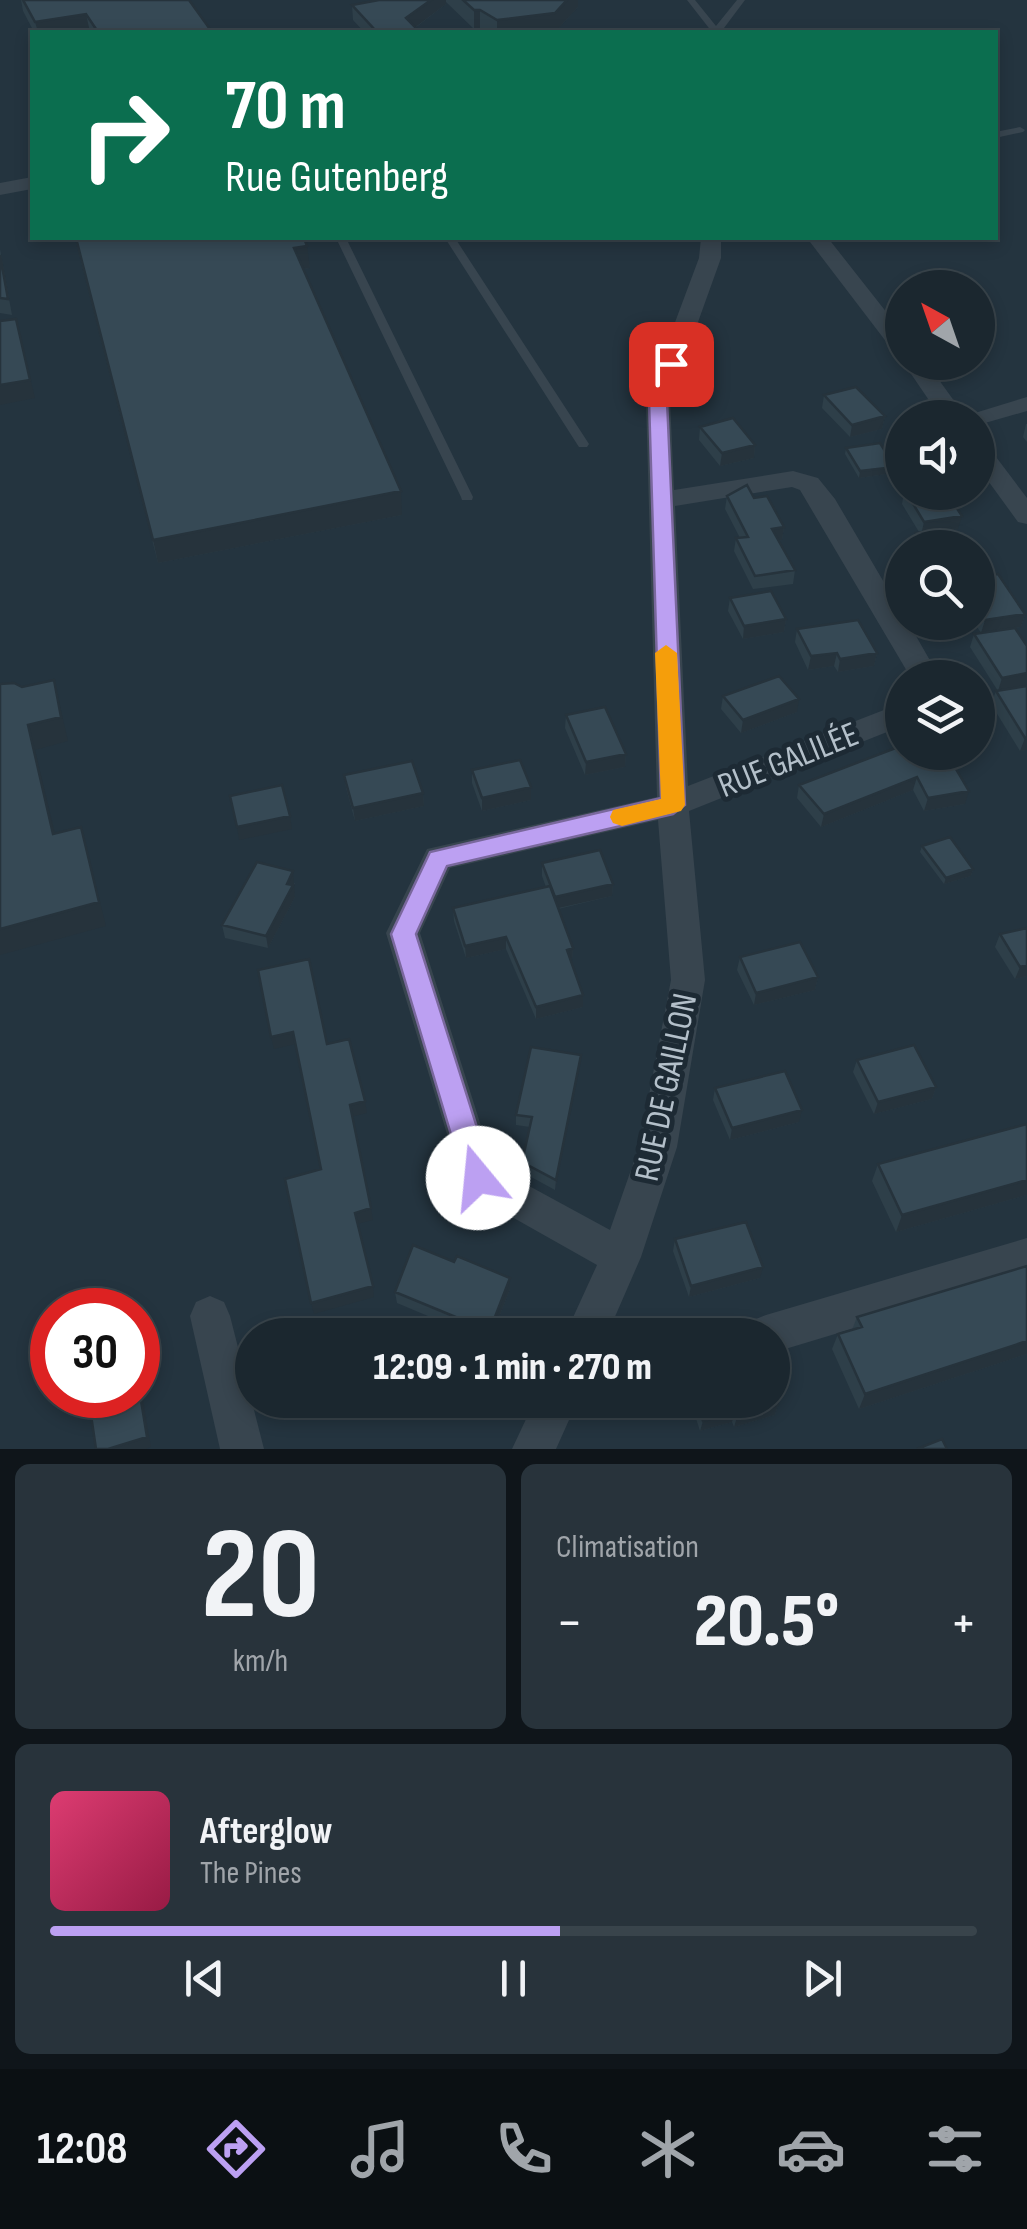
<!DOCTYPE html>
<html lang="fr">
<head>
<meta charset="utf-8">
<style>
	:root { --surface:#1b272f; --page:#28333b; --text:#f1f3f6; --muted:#a0a5aa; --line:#39444b; --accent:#bca0f2 }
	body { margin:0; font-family:"Sofia Sans Condensed",sans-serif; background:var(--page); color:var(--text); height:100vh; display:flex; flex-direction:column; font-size:38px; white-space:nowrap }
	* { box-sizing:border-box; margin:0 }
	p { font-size:32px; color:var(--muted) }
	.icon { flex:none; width:55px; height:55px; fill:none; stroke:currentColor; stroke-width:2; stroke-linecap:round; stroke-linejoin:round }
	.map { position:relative; height:1449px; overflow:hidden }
	.side { display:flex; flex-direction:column; gap:15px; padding:15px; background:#0f151a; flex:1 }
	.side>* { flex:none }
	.guide { position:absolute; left:30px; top:30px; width:968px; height:210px; border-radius:0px; box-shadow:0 5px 15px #0003,0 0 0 2px var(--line); background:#0b6e4f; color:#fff; overflow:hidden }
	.needle { width:65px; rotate:320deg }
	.buttons { position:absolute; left:885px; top:270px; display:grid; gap:20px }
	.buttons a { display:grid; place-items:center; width:110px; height:110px; border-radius:50%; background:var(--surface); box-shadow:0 5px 15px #0003,0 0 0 2px var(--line); font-size:50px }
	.speed { position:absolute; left:30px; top:1288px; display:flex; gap:20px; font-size:50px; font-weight:700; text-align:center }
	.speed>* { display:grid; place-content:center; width:130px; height:130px; border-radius:50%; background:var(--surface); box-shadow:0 5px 15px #0003,0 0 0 2px var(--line); line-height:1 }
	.speed .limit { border:15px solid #d22; background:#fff; color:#111 }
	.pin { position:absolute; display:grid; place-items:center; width:85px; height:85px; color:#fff; margin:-42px; border-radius:20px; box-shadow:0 5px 15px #0006 }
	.me { position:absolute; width:110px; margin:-55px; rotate:343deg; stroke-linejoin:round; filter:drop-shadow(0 0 8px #0008) }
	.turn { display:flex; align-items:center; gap:35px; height:210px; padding:0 30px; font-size:45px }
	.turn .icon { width:130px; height:130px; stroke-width:2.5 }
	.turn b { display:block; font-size:70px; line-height:85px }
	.big { font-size:75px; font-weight:800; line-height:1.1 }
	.side .tile { flex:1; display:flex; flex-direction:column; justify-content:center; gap:15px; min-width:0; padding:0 35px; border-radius:15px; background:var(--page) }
	.side .dial { align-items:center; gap:0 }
	.dial b { font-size:130px; line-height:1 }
	.song { display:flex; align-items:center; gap:30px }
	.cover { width:120px; height:120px; border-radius:15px; background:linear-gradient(135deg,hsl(340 70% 55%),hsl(340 70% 35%)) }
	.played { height:10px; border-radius:5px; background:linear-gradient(90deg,var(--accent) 55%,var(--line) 55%) }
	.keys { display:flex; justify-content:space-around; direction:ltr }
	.heat { display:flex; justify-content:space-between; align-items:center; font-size:55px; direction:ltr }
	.side .tiles { flex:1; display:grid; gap:15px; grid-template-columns:1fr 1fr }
	.tile:last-child { grid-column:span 2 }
	.trip { position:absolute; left:235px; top:1318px; width:555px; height:100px; border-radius:50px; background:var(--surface); box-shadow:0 5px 15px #0003,0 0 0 2px var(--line); font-weight:800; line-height:100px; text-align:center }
	.tab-bar { display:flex; height:160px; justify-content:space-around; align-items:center; background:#0b1013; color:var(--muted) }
	.tab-bar .icon { width:70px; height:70px }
	.tab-bar .current { color:var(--accent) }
	.tab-bar b { font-size:45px; color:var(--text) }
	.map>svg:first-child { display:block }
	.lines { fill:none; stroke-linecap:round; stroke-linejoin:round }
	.service { fill:#38454f; fill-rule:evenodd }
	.minor { fill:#38454f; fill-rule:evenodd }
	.wall { fill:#2e3f49 }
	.shaded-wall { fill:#26333c }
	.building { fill:#364955; stroke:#26333c; stroke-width:2.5 }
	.route { fill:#bca0f2; stroke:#7a689d; stroke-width:2.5 }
	.slow { fill:#f59e0b }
	.labels { text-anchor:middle; stroke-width:10; stroke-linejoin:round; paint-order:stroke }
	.street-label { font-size:35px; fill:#b4c0ca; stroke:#1d2a34 }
</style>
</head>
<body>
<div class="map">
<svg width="1027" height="1449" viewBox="0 0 1027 1449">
	<rect width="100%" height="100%" fill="#24343f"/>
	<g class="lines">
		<!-- service -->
		<path class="service" d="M687 0H695L716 26 737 0H745L721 32H712Z
			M1020 127 1025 130 1023 132 995 138V132Z
			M336 238H346L473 497 472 500H462L461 497Z
			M445 238H455L589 444 587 447H579L577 444Z"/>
		<!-- minor -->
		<path class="minor" d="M32 177V189L0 195V183Z
			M701 238H721V258L670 400 674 490 793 471 818 478 835 499 902 613V622H908L940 678H911L800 490 792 487 675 506 688 786 902 703V726L689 811 705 980 677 1147 641 1257 607 1335H565L597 1265 464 1190 386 933 427 849 657 797 646 400 699 258ZM658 820 671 980 639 1147 610 1230 494 1167 420 933 450 868Z
			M807 238H828L902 332V354L894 352Z
			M903 362H926L965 416 1027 397V411L978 425V418H941Z
			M978 443 987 445 1027 498V524L1018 522 978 467Z
			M1027 1238V1276L772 1353V1335H745L751 1321 766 1315Z
			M210 1296 224 1302 230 1316 264 1449H220L190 1316 196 1302Z
			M535 1400H578L556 1449H512Z"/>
	</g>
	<!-- wall -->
	<path class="wall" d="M21 0H189L212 32H34L23 11Z
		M379 0H578V7L555 32H486L480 28 474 29 446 2V4L415 28 420 32H364L353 20 352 5Z
		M75 238H304L310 268 303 269 402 515 158 563Z
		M0 249 12 315 0 313Z
		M824 395 885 416 882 429 850 437 822 408Z
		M1026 424H1027V442L1023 437Z
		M700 427 755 445 754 458 720 466 699 440Z
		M846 448 895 467 893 473 859 478 845 454Z
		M904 492H946L958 529 951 530 962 548H914L913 546 916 533 919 532 902 504Z
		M727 496 754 498 784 527 782 540 778 541 795 570 793 584 753 589 734 551 736 538H740L725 509Z
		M978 577 1025 614 1021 627 981 633 974 622H978Z
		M730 598 786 619 784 632 743 639 728 611Z
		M797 629 877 653 874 666 838 672 834 666 808 670 795 642Z
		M974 634 1027 646 998 691 970 647Z
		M1027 686V750L1020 751 991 704 996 691Z
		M723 696 797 712 741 733 721 709Z
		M566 715 626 754 625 767 585 775 565 728Z
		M893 749 965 804 924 811 913 790 821 827 797 798 799 785Z
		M472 770 531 787V800L482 811 472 783Z
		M344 775 423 793 424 806 355 821 346 788Z
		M922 846 973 869 971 876 944 884 920 852Z
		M542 863 613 884 612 896 558 909 573 948 572 960 571 961 583 1007 536 1019 506 949 466 958 454 921 453 908 546 887 542 876Z
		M295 883 293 888 295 897 268 948 225 938 222 925Z
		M1000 934 1027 976 1015 979 995 947Z
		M740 957 818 977 815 990 754 1005 737 970Z
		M581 1055 580 1065 555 1190 522 1172V1162L530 1127 516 1125V1115Z
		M857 1060 936 1087 932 1099 874 1114 853 1072Z
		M715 1088 799 1122 730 1140 713 1100Z
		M1027 1124V1195L896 1232 872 1181 878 1164Z
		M675 1239 760 1278 689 1297 673 1251Z
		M1027 1266V1354L859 1409 832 1349 838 1334 852 1330 857 1317Z
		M510 1289 492 1335H454V1327L397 1303 395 1292Z
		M690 1400H772L778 1405 775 1415 734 1427 732 1422 700 1431Z"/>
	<!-- shaded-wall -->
	<path class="shaded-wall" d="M431 0H446V4L409 32 406 18Z
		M567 0H578V7L555 32H497V20Z
		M474 10H480V28L474 29Z
		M86 14 90 32H38L35 22Z
		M307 246 310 268 296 270 294 248Z
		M16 319 35 398 0 405V385Z
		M885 416 882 429 850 437 852 425Z
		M755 445 754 458 720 466 722 453Z
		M895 467 893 473 859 478 860 471Z
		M401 491 402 515 158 563 153 540Z
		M962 516 958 529 921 535 924 522Z
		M784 527 782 540 770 542 772 529Z
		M1025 614 1021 627 981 633 985 620Z
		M786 619 784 632 743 639 744 626Z
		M837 653 834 666 808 670 811 656Z
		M877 653 874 666 838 672 840 659Z
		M1027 673V686L998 691 1002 678Z
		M54 680 68 741 35 750 61 858 53 834 28 725Z
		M799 699 797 712 741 733 743 720Z
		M1025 738H1027V750L1020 751Z
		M626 754 625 767 585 775 586 762Z
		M917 777 913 790 821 827 824 814Z
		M531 787V800L482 811V798Z
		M969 791 965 804 924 811 928 798Z
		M423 793 424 806 355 821 353 808Z
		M290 816 292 829 239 840 237 827Z
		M81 827 106 926 0 955V929Z
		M973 869 971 876 944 884 946 878Z
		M293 871 295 897 268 948 266 936Z
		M613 884 612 896 554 909 555 897Z
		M506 937V949L466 958 465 946Z
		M573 948 572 960 566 962 567 950Z
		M1027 965V976L1015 979 1020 967Z
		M818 977 815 990 754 1005 756 993Z
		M583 995V1007L536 1019V1007Z
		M293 1032 296 1044 274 1049 271 1037Z
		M581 1055 580 1065 555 1190 556 1180Z
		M936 1087 932 1099 874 1114 878 1102Z
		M365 1101 367 1113 351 1117 350 1105Z
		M802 1110 799 1122 730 1140 732 1128Z
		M1027 1180V1195L896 1232 902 1215Z
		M371 1208 373 1220 357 1224 355 1213Z
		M763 1267 760 1278 689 1297 691 1286Z
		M510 1278V1289L492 1335H488Z
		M373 1286 374 1297 314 1314 311 1303Z
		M1027 1341V1354L859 1409 865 1394Z
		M138 1369 151 1447 146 1449H108L138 1382Z
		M778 1405 775 1415 734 1427 737 1417Z
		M735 1412 732 1422 700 1431 703 1421Z"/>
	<!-- building -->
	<path class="building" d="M23 0H189L212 32H98L86 14 35 22Z
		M379 0H431L406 18 420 32H377L352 5Z
		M463 0H567L555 13 497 20 480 10H474Z
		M76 238H304L307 246 294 248 401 491 153 540Z
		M0 255 8 299 0 298Z
		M16 319 30 380 0 385V321Z
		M856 387 885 416 852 425 824 395Z
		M733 418 755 445 722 453 700 427Z
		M880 443 895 467 860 471 846 448Z
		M747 485 754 498 767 496 784 527 772 529 795 570 755 576 736 538 748 537 727 496Z
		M906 492H946L962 516 924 522Z
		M950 528 962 548H925L916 533Z
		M998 574 1025 614 985 620 978 609V577Z
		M771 591 786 619 744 626 730 598Z
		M858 620 877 653 840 659 837 653 811 656 797 629Z
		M1015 628 1027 646V673L1002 678 974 634Z
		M779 676 799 699 743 720 723 696Z
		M54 680 61 717 28 725 53 834 81 827 99 902 0 929V684L14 683 22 687Z
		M1027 686V738H1025L996 691Z
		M605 707 626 754 586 762 566 715Z
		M902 747V752H946L969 791 928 798 917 777 824 814 799 785 893 749Z
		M520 760 531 787 482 798 472 770Z
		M412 761 423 793 353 808 344 775Z
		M282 785 290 816 237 827 230 796Z
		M950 837 973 869 946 878 922 846Z
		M600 850 613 884 555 897 542 863Z
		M257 862 293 871 287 884 293 885 266 936 222 925Z
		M550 886 573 948 567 950 583 995 536 1007 506 937 465 946 453 908Z
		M1027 928V965L1020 967 1000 934Z
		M800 942 818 977 756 993 740 957Z
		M309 959 327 1044 349 1039 365 1101 350 1105 371 1208 355 1213 373 1286 311 1303 285 1179 321 1169 293 1032 271 1037 258 970Z
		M914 1045 936 1087 878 1102 857 1060Z
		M531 1047 581 1055 556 1180 522 1162 532 1117 516 1115Z
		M785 1071 802 1110 732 1128 715 1088Z
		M1027 1124V1180L902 1215 878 1164Z
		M746 1222 763 1267 691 1286 675 1239Z
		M413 1245 454 1262 457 1256 510 1278 488 1335H470L453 1328 458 1318 395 1292Z
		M1027 1266V1341L865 1394 838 1334 862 1327 857 1317Z
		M138 1382 147 1437 108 1449H96L88 1395H138Z
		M772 1390 778 1405 737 1417 735 1412 703 1421 696 1400H772Z
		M942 1439 947 1449H917Z"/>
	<!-- route -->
	<path class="route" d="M671 359 680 364 667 400 685 805 673 814 447 866 416 934 493 1178 489 1187 478 1191 468 1187 464 1178 391 934 430 852 661 798 649 400 662 364Z"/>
	<!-- slow -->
	<path class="slow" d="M666 645 677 653 685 805 681 811 622 826 613 823 610 817 613 810 661 799 655 653Z"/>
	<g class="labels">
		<!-- street labels -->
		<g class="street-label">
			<text transform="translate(788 759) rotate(-22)" y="12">RUE GALILÉE</text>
			<text transform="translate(665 1087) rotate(-78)" y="12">RUE DE GAILLON</text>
		</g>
	</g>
</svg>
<div class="buttons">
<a><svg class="needle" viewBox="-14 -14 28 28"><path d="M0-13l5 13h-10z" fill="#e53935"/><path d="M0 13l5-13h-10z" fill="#a0a5aa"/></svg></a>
<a><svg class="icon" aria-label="sound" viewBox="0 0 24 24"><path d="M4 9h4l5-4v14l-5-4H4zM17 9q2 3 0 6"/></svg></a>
<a><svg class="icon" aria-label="search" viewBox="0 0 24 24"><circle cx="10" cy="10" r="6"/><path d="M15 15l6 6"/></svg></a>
<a><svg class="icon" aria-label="layers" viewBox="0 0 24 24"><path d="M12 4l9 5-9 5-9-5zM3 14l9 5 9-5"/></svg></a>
</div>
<div class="speed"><div class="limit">30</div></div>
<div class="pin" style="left:671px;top:364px;background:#d93025"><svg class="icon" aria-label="arrive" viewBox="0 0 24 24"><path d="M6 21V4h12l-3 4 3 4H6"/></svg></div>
<svg class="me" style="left:478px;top:1178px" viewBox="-20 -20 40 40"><circle r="19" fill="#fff"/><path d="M0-13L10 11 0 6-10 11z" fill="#bca0f2"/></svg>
<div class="trip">12:09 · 1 min · 270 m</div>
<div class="guide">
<div class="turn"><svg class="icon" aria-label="right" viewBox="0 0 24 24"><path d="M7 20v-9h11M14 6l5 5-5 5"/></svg><div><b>70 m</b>Rue Gutenberg</div></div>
</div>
</div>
<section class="side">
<div class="tiles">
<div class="tile dial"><b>20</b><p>km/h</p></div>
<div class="tile"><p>Climatisation</p>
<div class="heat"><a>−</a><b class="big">20.5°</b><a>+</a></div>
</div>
<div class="tile">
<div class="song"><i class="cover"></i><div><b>Afterglow</b><p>The Pines</p></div></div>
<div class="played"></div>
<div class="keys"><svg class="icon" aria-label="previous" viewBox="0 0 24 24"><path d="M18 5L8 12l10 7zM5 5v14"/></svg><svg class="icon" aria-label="pause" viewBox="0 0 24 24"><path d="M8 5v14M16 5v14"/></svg><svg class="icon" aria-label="next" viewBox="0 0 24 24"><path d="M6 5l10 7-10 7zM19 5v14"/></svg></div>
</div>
</div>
</section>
<nav class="tab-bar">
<b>12:08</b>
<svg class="icon current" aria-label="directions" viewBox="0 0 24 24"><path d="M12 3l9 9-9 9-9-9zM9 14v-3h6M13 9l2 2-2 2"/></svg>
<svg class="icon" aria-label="music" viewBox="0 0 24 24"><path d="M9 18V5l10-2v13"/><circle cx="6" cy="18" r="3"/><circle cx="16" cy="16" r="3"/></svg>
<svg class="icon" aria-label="phone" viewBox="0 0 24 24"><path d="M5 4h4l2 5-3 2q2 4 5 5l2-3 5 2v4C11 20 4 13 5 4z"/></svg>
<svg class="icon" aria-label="climate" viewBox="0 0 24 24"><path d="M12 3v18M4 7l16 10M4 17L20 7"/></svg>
<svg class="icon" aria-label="car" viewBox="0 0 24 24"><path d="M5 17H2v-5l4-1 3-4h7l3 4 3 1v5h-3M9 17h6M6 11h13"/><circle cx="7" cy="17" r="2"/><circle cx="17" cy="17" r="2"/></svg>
<svg class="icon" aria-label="filters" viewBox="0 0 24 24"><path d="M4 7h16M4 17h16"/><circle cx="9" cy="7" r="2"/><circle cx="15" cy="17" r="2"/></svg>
</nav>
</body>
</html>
